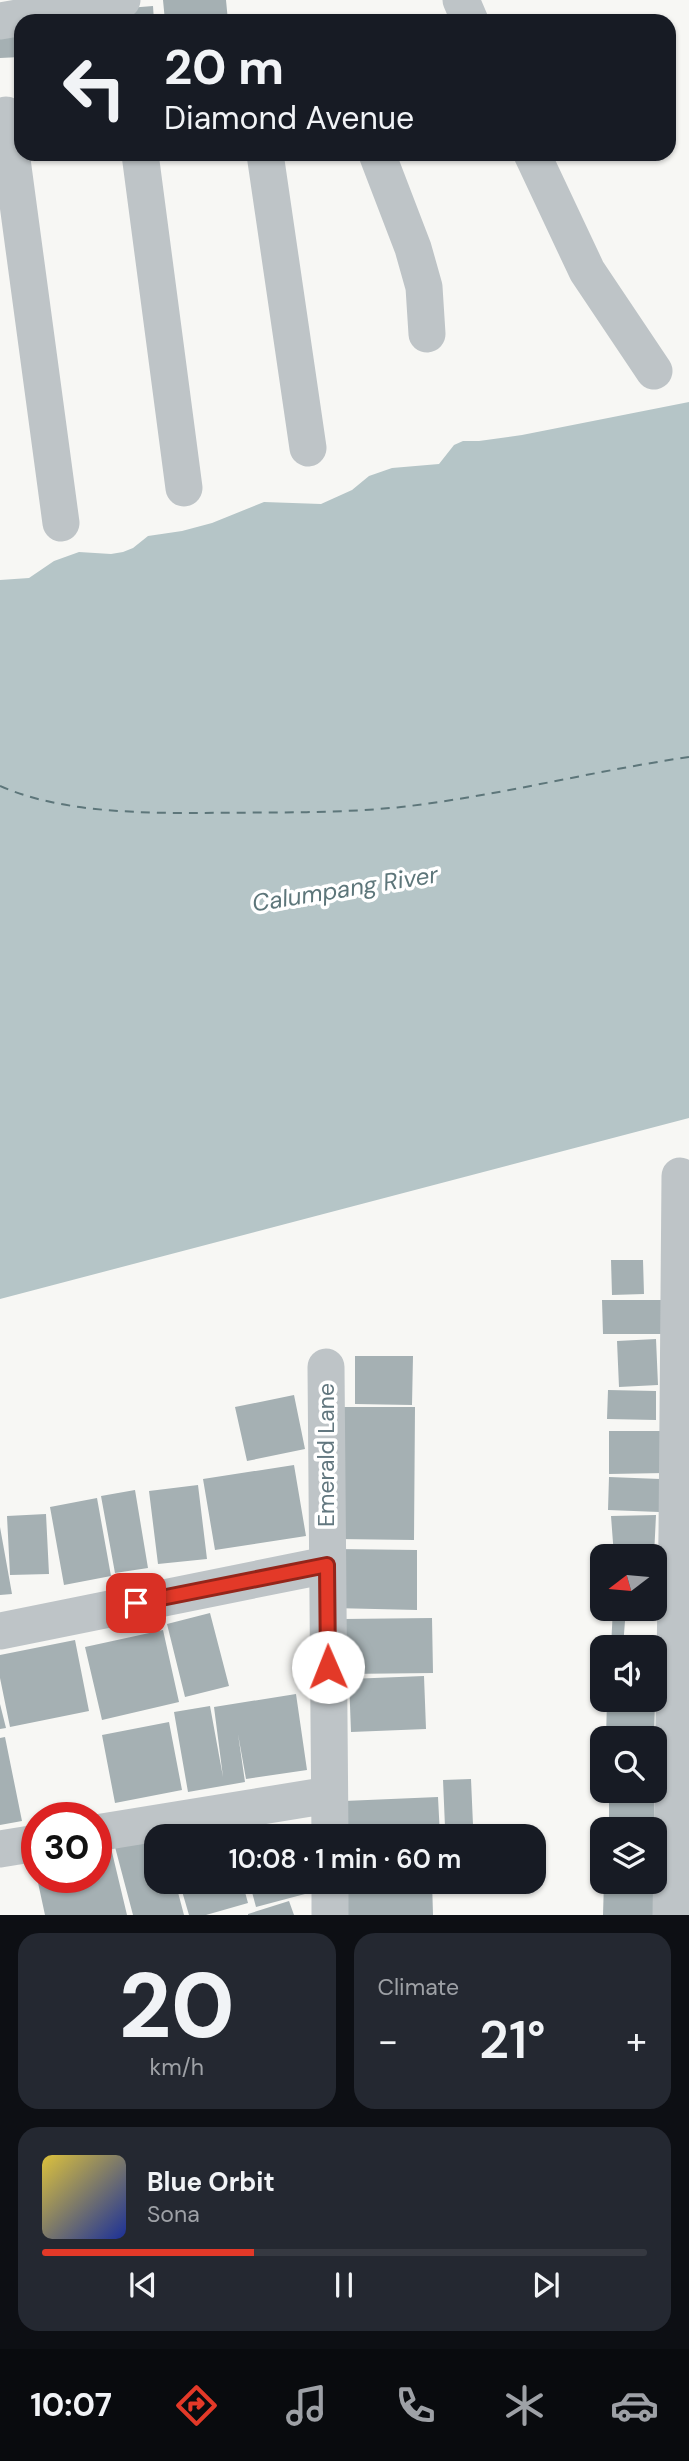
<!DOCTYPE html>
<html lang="en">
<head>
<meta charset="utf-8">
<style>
	:root { --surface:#171b24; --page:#242831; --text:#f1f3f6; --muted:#9ea1a6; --line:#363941; --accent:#e33928 }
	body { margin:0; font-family:"DM Sans",sans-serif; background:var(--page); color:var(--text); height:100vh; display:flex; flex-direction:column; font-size:26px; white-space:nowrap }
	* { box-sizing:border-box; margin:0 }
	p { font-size:23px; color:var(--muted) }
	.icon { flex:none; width:38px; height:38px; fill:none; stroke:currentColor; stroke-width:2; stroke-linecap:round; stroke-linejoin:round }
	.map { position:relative; height:1915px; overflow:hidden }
	.drawer { display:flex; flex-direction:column; gap:18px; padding:18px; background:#0d0f14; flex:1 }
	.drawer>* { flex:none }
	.top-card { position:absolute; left:14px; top:14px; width:662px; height:147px; border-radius:21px; box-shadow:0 2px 5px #0004; background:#171b24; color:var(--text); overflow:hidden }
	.needle { width:46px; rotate:254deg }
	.tools { position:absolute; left:590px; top:1544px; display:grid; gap:14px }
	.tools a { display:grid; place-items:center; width:77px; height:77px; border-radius:14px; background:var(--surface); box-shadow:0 2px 5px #0004; font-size:35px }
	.speed { position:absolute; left:21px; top:1802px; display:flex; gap:14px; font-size:35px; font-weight:700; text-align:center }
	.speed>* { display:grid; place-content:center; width:91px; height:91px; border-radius:50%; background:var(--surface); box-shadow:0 2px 5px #0004; line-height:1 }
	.speed .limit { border:10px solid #d22; background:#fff; color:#111 }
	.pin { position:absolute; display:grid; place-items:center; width:60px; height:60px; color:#fff; margin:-30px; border-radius:14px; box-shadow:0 4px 10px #0006 }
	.me { position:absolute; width:77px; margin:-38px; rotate:359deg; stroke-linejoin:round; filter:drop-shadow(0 0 5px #0008) }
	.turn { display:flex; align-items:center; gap:24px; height:147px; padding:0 35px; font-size:32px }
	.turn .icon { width:91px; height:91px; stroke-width:2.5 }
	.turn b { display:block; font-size:49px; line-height:60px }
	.big { font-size:52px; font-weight:600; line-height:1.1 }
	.drawer .widget { flex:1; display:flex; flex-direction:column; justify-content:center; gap:10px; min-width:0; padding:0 24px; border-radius:21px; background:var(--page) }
	.drawer .dial { align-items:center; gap:0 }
	.dial b { font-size:91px; line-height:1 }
	.song { display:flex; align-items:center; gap:21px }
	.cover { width:84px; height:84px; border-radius:10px; background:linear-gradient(135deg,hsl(50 70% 55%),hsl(230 70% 35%)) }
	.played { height:7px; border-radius:4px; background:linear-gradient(90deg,var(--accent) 35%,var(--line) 35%) }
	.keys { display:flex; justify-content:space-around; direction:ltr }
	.heat { display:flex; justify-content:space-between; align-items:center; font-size:38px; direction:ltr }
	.drawer .tiles { flex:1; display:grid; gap:18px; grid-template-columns:1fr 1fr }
	.widget:last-child { grid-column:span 2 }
	.trip { position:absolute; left:144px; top:1824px; width:402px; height:70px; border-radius:21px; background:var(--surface); box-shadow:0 2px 5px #0004; font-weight:600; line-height:70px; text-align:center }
	.menu { display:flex; height:112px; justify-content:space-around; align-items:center; background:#090b0e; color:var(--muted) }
	.menu .icon { width:49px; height:49px }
	.menu .current { color:var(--accent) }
	.menu b { font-size:32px; color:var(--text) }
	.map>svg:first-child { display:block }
	.water { fill:#b5c5c7 }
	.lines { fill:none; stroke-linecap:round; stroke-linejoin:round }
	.ferry { stroke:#5d767a; stroke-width:2; stroke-dasharray:9 7; stroke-linecap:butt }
	.building { fill:#a5b0b3 }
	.minor { stroke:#bec4c7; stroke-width:37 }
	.route-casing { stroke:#94251a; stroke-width:18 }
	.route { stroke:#e33928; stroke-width:12 }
	.labels { text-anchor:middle; stroke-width:7; stroke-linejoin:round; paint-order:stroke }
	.street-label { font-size:23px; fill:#62777f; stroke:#fff }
	.water-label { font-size:24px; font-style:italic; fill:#5d767a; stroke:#fff }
</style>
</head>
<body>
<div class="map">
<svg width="689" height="1915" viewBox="0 0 689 1915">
	<rect width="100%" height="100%" fill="#f7f7f4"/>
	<!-- water -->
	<path class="water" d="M689 402V1118L0 1299V580L29 578 54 561 79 552 111 554 123 552 133 548 148 536 182 531 212 523 264 502 321 504 352 490 369 476 392 468 439 464 454 445 463 441H479L522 435Z"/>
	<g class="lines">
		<!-- ferry -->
		<path class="ferry" d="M0 786C59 812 136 813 199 813 266 812 334 814 401 807 498 796 592 771 689 757"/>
	</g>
	<!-- building -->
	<path class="building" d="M163 0H226L228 21H165Z
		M153 6 154 21H104L103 10Z
		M21 27V57L0 58V28Z
		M611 1260H643L644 1294 612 1295Z
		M602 1300H661L662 1334H603Z
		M656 1339 658 1385 619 1387 617 1341Z
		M355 1356H413L412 1405 355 1404Z
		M608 1390 656 1391V1420L607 1419Z
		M294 1395 305 1449 247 1461 235 1407Z
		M337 1407H415L414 1540 337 1539Z
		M609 1431H664L665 1473 609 1474Z
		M294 1465 306 1536 215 1550 203 1479Z
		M609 1477 660 1479 659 1512 608 1510Z
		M198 1485 207 1559 158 1564 149 1491Z
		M135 1490 148 1568 115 1573 101 1496Z
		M97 1498 111 1576 64 1585 50 1507Z
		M46 1514 49 1574 10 1575 7 1516Z
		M656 1515 654 1556H614L611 1516Z
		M0 1527 12 1594 0 1595Z
		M334 1549 417 1550V1610L333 1608Z
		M613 1608H626L623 1647H611Z
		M210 1613 229 1686 185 1697 167 1624Z
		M432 1618 433 1673 345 1674 344 1619Z
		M163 1630 179 1702 102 1720 85 1647Z
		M75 1640 89 1711 10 1727 0 1678V1655Z
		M424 1676 426 1729 351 1732 349 1679Z
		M296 1694 307 1770 246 1779 238 1734 245 1782 188 1792 174 1712 210 1706 223 1777 214 1707Z
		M607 1701 655 1702 654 1738 606 1737Z
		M0 1704 6 1728 0 1729Z
		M169 1722 182 1790 115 1803 102 1735Z
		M5 1737 22 1821 0 1825V1738Z
		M598 1740H602V1778H598Z
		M471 1779 473 1825 445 1827 443 1780Z
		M609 1790H654V1823H609Z
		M438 1797 440 1836H346L344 1801Z
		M225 1826 228 1836H194V1835Z
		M600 1834H602V1863H599Z
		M156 1837V1881H175L184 1915H133L115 1847Z
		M111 1848 127 1915H45L37 1878H96V1851Z
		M179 1881H242L248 1903 206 1915H189Z
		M249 1881H318L320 1890 256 1907Z
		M347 1881H432L433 1915H348Z
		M604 1881H654L656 1915H603Z
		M289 1901 294 1915H248V1914Z"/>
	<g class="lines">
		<!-- minor -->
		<path class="minor" d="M461 0 470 21
			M0 21 122 0
			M6 115 61 523
			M140 154 184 488
			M265 154 308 448
			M377 154 413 248 424 287 427 334
			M532 154 587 271 654 371
			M326 1367 330 1836
			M0 1631 327 1565
			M96 1833 329 1795
			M0 1849 37 1843
			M330 1881V1915
			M671 1915 677 1533 680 1176"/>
	</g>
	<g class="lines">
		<defs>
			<path id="route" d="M136 1603 327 1565 328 1667"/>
		</defs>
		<!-- route casing -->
		<use href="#route" class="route-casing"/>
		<!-- route -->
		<use href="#route" class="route"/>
	</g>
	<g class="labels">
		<!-- street labels -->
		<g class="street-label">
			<text transform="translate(326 1455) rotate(-90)" y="8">Emerald Lane</text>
		</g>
		<!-- water labels -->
		<g class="water-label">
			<text transform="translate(345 889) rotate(-9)" y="8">Calumpang River</text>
		</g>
	</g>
</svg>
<div class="tools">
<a><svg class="needle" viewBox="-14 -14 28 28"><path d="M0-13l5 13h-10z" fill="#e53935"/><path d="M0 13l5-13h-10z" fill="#9ea1a6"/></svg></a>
<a><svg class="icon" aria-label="sound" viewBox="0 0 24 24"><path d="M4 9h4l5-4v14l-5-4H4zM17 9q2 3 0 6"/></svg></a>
<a><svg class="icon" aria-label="search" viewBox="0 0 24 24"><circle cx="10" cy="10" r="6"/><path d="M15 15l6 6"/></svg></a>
<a><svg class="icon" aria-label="layers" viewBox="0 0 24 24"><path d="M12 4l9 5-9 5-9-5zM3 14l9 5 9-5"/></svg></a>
</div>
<div class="speed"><div class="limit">30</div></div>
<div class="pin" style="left:136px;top:1603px;background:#d93025"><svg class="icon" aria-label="arrive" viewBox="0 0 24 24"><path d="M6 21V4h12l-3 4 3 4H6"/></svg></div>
<svg class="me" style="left:328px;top:1667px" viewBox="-20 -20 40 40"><circle r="19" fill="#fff"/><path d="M0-13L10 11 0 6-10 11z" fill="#e33928"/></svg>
<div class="trip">10:08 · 1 min · 60 m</div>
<div class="top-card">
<div class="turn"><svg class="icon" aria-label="left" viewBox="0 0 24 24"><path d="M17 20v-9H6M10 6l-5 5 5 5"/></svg><div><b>20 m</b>Diamond Avenue</div></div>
</div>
</div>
<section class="drawer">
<div class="tiles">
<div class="widget dial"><b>20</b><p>km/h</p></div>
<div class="widget"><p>Climate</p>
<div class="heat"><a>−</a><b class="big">21°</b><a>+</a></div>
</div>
<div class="widget">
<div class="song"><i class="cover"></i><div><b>Blue Orbit</b><p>Sona</p></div></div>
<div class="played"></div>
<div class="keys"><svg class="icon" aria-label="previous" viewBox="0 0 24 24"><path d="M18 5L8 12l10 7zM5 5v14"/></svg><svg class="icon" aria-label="pause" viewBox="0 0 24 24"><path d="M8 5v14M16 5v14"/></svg><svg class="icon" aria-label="next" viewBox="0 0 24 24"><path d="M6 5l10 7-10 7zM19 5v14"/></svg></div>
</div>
</div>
</section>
<nav class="menu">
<b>10:07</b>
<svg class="icon current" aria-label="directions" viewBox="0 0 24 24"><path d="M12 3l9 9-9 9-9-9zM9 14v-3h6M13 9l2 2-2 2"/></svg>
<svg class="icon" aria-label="music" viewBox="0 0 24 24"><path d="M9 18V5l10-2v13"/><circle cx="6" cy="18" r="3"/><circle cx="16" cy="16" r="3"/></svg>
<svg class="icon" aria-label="phone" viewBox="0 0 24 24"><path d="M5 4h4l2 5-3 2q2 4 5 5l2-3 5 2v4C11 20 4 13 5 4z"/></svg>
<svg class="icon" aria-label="climate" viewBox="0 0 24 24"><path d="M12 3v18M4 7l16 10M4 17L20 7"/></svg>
<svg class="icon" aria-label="car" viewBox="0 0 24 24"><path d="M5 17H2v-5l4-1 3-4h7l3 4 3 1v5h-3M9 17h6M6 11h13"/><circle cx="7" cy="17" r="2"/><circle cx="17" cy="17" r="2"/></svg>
</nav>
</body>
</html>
